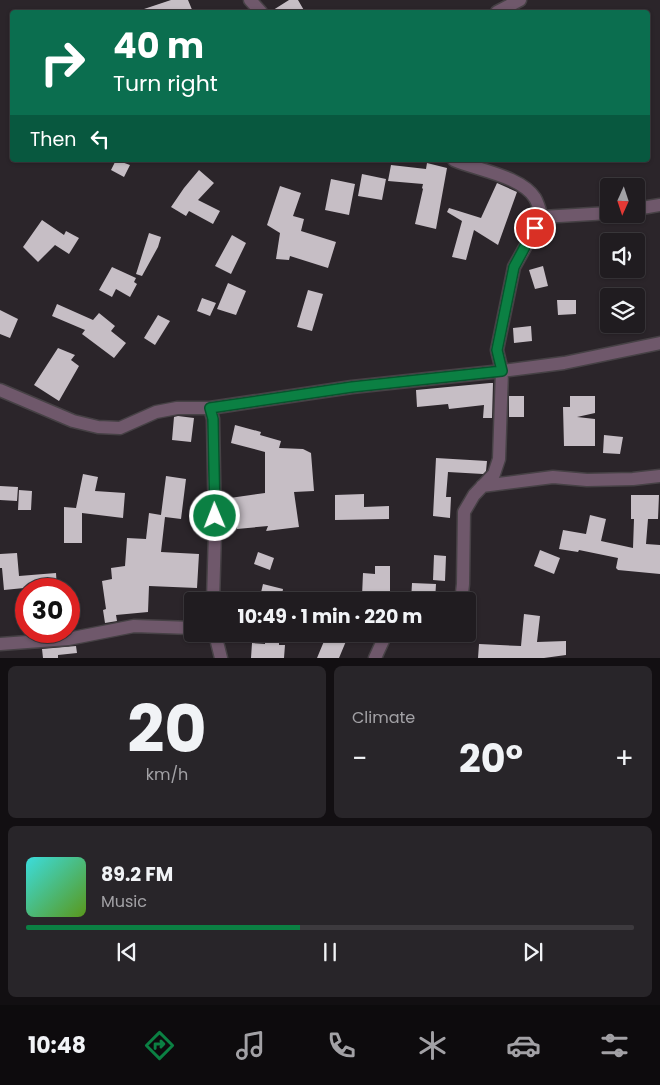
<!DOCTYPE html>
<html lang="en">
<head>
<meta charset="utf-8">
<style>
	:root { --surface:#201c20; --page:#282529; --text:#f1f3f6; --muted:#a2a1a5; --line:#3d3a3e; --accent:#0b8043 }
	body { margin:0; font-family:Poppins,sans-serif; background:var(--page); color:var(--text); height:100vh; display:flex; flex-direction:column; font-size:19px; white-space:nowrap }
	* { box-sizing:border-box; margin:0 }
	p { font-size:16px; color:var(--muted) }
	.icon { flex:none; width:28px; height:28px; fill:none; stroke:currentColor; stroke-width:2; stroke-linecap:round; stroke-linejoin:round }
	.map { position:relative; height:658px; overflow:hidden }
	.panel { display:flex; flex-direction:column; gap:8px; padding:8px; background:#120f12; flex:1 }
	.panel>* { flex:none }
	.top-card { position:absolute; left:10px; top:10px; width:640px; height:152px; border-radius:5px; box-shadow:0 1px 4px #0004,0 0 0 1px var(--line); background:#0b6e4f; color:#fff; overflow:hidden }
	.needle { width:32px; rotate:183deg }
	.tools { position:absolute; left:600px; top:178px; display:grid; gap:10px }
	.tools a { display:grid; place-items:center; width:45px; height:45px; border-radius:5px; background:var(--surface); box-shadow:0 1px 4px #0004,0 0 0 1px var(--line); font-size:25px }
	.speed { position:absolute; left:15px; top:578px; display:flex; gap:10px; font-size:25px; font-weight:700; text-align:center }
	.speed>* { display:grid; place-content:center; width:65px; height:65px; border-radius:50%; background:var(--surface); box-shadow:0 1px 4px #0004,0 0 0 1px var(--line); line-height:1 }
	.speed .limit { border:8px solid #d22; background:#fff; color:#111 }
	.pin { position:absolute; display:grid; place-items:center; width:42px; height:42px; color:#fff; margin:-21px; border:2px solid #fff; border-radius:50%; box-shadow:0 1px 5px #0007 }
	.me { position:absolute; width:55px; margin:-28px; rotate:359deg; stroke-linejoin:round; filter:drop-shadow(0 0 4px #0008) }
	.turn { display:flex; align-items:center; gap:18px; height:105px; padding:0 20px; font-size:22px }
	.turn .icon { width:65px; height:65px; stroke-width:2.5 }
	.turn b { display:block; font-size:35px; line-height:42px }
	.then { display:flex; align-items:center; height:48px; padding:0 20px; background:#0003; gap:10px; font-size:19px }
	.big { font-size:38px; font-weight:700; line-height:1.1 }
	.panel .card { flex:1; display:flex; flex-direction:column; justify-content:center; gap:8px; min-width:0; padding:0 18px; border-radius:8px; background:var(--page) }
	.panel .dial { align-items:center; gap:0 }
	.dial b { font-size:65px; line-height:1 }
	.song { display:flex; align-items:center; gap:15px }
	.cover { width:60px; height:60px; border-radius:8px; background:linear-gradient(135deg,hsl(180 70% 55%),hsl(90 70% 35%)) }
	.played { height:5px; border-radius:2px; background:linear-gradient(90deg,var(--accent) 45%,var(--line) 45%) }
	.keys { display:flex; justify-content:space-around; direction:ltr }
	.heat { display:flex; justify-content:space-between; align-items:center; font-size:28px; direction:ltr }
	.panel .tiles { flex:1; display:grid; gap:8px; grid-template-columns:1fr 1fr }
	.card:last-child { grid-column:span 2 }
	.trip { position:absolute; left:184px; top:592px; width:292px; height:50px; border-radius:5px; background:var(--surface); box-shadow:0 1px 4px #0004,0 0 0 1px var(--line); font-weight:700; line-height:50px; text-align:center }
	.tab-bar { display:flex; height:80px; justify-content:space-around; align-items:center; background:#0d0b0d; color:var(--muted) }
	.tab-bar .icon { width:35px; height:35px }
	.tab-bar .on { color:var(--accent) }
	.tab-bar b { font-size:22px; color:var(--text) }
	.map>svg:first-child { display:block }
	.building { fill:#c6bec5 }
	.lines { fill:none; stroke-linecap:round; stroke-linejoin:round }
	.minor-casing { stroke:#464145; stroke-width:15 }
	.minor { stroke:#6f586b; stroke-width:12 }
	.route-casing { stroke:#07532c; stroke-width:12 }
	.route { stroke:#0b8043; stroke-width:9 }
</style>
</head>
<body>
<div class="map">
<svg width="660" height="658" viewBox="0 0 660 658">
	<rect width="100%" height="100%" fill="#2b252a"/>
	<!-- building -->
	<path class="building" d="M171 0H188L193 12H141V10Z
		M289 0H298L305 12H270Z
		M116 160 130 165 124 177 111 170Z
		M427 163 447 168 436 229 415 224 423 189 422 188 423 184 388 181 391 165 426 169Z
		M199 170 214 183 198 200 220 211 213 224 189 211 186 216 171 207 184 188Z
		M362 174 386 179 382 200 358 196Z
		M331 179 355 184 349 215 325 210Z
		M497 183 517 192 498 245 474 230 466 260 452 257 462 221 447 212 449 208 481 218Z
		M280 186 301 193 293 216 304 219 301 231 336 242 328 268 290 256 289 260 276 259 280 233 267 225Z
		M42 220 64 235 66 231 79 238 69 254 55 245 38 262 23 247Z
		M149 233 161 237 158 247 142 276 136 274Z
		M232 235 246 243 231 274 215 266Z
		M543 266 548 286 535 289 529 270Z
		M112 267 136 278 134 282 137 284 130 297 116 289 112 297 99 290Z
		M228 283 246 291 236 315 217 309Z
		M308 290 323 294 312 331 297 327Z
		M202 298 216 303 210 316 197 311Z
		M557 300H576V314L558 315Z
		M57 304 93 320 99 313 115 326 111 331 126 343 114 358 82 334 85 330 52 316Z
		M0 310 18 319 10 338 0 334Z
		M158 315 170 321 155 345 144 338Z
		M531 326 532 341 514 343 513 328Z
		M58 348 75 355 71 360 79 366 59 401 34 385Z
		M490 383H493L492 418H483L484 405 449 409 448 404 417 407 416 390Z
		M509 396H524V417H509Z
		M570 396H595V413L577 417 595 419V446H564L563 407H570Z
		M178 416 194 418 191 442 172 440 174 417Z
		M235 425 261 432 260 435 281 441 279 448 303 449 311 453 314 491 294 492 299 527 266 531 268 526 237 529 235 512 223 513V499L265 493V452L231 443Z
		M604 435 623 437 620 454 603 453Z
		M436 458 487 461 486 471 483 474 448 472 446 497H451L450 518 433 516Z
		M83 474 98 477 95 491 125 493 123 518 82 513V543H64V507L76 508Z
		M166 476 186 479 181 519 165 517 161 552 199 554 197 588 149 586 148 612 116 615 117 621 105 623 103 610 106 609 102 581 112 579 111 568 125 566 127 538 146 539 149 513 161 515Z
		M0 486 18 487 17 501 0 500Z
		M19 490 32 491 31 510H18Z
		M364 494V507L389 506V519L335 520V495Z
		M631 495H659L658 519H648L646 544 660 545V574L618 570 616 568 618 558 579 550 578 552 559 549 563 530 586 534 590 515 606 519 601 541 633 548 634 519H631Z
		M540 550 560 558 554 574 534 566Z
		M258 552 274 558 270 570 254 564Z
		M17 553 19 576 56 573 57 589H34V587L4 590 2 568H0V554Z
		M434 555 446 556 445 581 433 580Z
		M375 566H390V598L362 596 363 573 375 574Z
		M412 583 436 584 435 601H411Z
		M263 584 283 589 281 601H259Z
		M524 614 540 616 537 642 566 641V655L544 658H478L479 644 521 646Z
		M265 634H279V645H285L284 658H251L252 643 265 644Z
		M327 634H349L339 658H317Z
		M76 646 77 653 58 655V658H43L42 649Z"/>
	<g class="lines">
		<defs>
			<path id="minor" d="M250 0 261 12
				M497 12 520 0
				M454 160C477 170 521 176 535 198 538 203 540 211 542 217
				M636 209 660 205
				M542 217 609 213
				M0 390 73 421 98 427 120 428 156 412 177 408H210L352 387 502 371 564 363 660 343
				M210 408 213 419 215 531 213 601
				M482 486 553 477 587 480 633 479 660 476
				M458 601 462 593 463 584 464 512 474 495 494 474 499 459 502 371 497 350 514 267 542 217
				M215 634 221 658
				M0 644 68 639 134 626 192 628
				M375 658 386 634"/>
		</defs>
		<!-- minor casing -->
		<use href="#minor" class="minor-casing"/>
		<!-- minor -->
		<use href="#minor" class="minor"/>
	</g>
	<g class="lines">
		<defs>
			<path id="route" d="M215 516 213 419 210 408 352 387 502 371 497 350 514 267 535 228"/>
		</defs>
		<!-- route casing -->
		<use href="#route" class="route-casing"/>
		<!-- route -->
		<use href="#route" class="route"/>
	</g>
</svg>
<div class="tools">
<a><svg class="needle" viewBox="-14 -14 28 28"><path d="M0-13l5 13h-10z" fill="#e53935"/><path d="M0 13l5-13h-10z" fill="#a2a1a5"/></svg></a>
<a><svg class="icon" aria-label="sound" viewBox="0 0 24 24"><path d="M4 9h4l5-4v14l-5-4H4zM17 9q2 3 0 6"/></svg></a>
<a><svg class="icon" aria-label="layers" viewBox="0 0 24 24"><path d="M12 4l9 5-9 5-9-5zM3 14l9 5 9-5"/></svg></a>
</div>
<div class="speed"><div class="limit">30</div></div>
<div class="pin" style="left:535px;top:228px;background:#d93025"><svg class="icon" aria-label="arrive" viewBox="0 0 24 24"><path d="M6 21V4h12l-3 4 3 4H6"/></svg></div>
<svg class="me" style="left:215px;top:516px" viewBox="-20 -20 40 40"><circle r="17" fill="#0b8043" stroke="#fff" stroke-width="3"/><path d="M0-11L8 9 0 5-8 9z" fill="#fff"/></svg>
<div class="trip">10:49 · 1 min · 220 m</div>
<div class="top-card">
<div class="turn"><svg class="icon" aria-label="right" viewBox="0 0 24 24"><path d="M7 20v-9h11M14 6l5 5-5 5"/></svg><div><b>40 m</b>Turn right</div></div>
<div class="then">Then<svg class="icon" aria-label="left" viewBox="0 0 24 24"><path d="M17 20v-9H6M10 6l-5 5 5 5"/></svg></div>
</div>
</div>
<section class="panel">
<div class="tiles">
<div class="card dial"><b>20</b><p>km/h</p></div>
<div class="card"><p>Climate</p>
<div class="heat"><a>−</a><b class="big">20°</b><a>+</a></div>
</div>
<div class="card">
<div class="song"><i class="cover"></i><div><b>89.2 FM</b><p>Music</p></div></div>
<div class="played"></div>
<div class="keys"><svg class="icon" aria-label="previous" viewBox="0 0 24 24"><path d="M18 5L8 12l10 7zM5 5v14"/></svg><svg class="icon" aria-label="pause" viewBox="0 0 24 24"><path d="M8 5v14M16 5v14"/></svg><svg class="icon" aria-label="next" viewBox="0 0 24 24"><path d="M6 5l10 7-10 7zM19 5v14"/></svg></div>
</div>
</div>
</section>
<nav class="tab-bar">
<b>10:48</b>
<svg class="icon on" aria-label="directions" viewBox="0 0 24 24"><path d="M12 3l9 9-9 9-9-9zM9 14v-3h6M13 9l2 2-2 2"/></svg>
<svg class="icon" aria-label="music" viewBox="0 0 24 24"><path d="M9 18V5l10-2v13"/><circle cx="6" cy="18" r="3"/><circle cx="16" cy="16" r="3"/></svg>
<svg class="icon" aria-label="phone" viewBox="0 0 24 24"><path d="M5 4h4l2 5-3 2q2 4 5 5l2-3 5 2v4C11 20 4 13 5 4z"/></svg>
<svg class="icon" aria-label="climate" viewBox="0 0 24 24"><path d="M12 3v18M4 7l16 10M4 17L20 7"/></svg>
<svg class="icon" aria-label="car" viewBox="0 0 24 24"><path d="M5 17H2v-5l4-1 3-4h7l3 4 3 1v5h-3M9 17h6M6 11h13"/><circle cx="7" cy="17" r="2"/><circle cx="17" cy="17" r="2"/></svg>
<svg class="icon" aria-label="filters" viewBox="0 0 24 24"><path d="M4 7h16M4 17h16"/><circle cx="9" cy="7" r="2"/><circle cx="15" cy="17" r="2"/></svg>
</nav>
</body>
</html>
